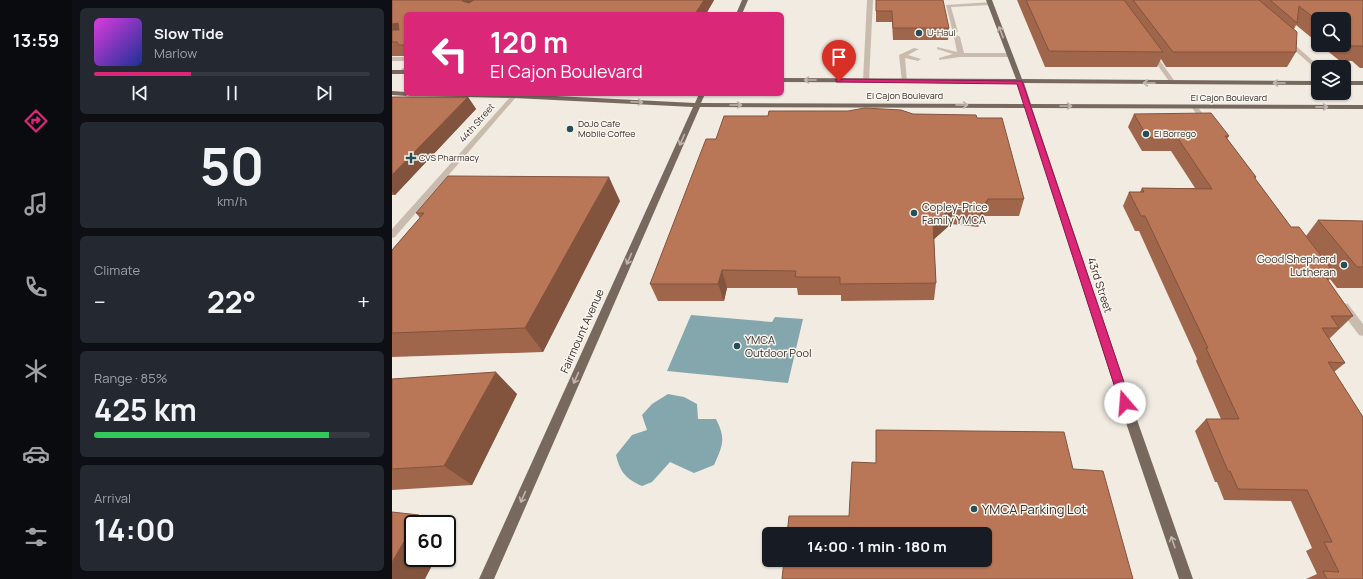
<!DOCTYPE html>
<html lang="en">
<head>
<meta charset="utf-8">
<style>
	:root { --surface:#171b24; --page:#242831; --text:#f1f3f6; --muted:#9ea1a6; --line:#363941; --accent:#db2777 }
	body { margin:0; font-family:Manrope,sans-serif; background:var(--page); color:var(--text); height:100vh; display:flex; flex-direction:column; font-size:15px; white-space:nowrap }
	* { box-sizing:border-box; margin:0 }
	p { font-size:13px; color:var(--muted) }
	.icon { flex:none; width:22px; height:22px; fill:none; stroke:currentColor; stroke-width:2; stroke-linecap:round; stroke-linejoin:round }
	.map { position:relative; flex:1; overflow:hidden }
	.panel { display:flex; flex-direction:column; gap:8px; padding:8px; background:#0d0f14; width:320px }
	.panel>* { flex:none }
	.banner { position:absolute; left:12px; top:12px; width:380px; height:84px; border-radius:6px; box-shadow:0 1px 3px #0004; background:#db2777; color:#fff; overflow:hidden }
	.tools { position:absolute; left:919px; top:12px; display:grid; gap:8px }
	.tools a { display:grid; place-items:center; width:40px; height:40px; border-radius:6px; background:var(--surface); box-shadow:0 1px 3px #0004; font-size:20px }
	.speed { position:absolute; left:12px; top:515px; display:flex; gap:8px; font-size:20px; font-weight:700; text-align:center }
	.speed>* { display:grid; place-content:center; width:52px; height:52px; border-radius:50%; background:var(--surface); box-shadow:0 1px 3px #0004; line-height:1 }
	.speed .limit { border:2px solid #111; border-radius:6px; background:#fff; color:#111 }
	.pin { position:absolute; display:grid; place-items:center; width:34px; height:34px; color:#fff; margin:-41px -17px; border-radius:50% 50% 50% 0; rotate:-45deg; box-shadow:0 0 4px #0007 }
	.pin .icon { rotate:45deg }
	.me { position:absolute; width:44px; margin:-22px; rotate:342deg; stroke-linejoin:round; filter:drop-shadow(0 0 3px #0008) }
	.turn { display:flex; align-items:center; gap:14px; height:84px; padding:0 20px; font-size:18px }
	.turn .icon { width:52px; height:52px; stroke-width:2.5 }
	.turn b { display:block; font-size:28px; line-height:34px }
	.big { font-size:30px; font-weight:700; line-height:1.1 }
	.panel .widget { flex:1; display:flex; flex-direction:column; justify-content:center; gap:6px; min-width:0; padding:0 14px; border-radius:6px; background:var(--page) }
	.panel .dial { align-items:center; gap:0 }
	.dial b { font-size:52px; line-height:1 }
	.song { display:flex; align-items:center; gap:12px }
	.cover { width:48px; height:48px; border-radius:6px; background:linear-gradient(135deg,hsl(300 70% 55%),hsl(230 70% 35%)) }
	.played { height:4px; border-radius:2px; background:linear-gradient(90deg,var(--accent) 35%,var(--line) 35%) }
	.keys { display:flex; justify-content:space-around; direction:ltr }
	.heat { display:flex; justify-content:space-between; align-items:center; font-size:22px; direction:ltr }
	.charge { height:6px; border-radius:3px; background:linear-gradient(90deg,#34c759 85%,var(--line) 0) }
	.trip { position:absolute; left:370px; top:527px; width:230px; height:40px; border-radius:6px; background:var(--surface); box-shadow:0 1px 3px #0004; font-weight:700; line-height:40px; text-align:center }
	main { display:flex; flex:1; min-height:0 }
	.menu { display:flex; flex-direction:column; width:72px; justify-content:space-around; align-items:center; background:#090b0e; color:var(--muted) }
	.menu .icon { width:28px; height:28px }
	.menu .on { color:var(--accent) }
	.menu b { font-size:18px; color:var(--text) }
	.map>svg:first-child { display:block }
	.water { fill:#83a7ac }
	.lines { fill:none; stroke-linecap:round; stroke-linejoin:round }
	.lane { fill:#c9bcae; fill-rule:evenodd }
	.street { fill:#c9bcae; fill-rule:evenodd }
	.primary { fill:#78695f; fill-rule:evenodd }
	.wall { fill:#a0664b }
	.shaded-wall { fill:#82533d }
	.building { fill:#ba7757; stroke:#82533d }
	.oneway { stroke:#bfb6ae }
	.route { fill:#db2777; stroke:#8e194d }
	.poi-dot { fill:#254f56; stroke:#f9f5ee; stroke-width:1.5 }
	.labels { text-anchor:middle; stroke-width:3; stroke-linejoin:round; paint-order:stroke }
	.far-poi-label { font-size:9px; fill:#38312c; stroke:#f9f5ee; text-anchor:start }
	.far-street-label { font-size:9px; fill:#38312c; stroke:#f9f5ee }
	.poi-label { font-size:11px; fill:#38312c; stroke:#f9f5ee; text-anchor:start }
	.street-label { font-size:11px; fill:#38312c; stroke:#f9f5ee }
	.near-poi-label { font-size:13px; fill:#38312c; stroke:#f9f5ee; text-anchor:start }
</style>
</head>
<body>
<main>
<nav class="menu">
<b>13:59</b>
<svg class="icon on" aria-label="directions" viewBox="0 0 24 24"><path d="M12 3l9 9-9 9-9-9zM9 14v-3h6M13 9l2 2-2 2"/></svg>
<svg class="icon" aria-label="music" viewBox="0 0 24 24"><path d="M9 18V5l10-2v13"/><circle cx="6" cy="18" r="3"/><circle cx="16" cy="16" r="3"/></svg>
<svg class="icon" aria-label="phone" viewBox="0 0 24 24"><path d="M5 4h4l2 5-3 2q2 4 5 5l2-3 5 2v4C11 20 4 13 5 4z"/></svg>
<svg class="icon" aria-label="climate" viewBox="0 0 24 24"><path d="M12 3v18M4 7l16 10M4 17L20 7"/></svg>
<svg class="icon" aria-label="car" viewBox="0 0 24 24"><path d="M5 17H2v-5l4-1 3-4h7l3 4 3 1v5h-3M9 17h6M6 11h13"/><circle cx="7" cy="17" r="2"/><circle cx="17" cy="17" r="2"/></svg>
<svg class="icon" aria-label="filters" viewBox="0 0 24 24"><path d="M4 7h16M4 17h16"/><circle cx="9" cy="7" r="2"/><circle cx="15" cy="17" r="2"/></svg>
</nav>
<section class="panel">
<div class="widget">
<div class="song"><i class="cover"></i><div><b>Slow Tide</b><p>Marlow</p></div></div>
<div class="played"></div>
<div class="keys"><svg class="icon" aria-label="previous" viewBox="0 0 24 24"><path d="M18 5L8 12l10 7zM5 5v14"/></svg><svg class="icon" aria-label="pause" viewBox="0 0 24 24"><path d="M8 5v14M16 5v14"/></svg><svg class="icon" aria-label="next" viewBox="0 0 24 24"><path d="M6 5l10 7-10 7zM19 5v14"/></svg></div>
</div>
<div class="widget dial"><b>50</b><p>km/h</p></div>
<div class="widget"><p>Climate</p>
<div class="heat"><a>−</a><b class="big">22°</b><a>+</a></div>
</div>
<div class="widget"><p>Range · 85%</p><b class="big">425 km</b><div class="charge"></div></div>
<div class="widget"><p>Arrival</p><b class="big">14:00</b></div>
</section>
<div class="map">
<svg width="971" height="579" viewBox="0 0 971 579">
	<rect width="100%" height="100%" fill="#f1ebe2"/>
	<!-- water -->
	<path class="water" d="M299 315 380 322 383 317 411 319 396 383 275 371Z
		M276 394 292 397 305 404 306 419H324C334 439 331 445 322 465L302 473 278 462 260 482 250 486C234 479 228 472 224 455L240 435 255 430 250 415 260 404Z"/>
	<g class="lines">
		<!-- lane -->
		<path class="lane" d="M475 0H481L477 81 474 83 471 81Z
			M600 2 601 3 598 5 559 7 566 32 561 33 554 5Z
			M565 35 568 37 572 53H618L621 55 618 57H568L547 60V58L561 54 545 49V47L565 52 562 37Z
			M522 48 527 49 516 55 529 59 526 61 513 58 515 81 510 82 507 55Z
			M757 51H761L784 83 783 84H779L756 52Z
			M0 57H14V61H0Z
			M800 105H804L819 124 818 126H812L799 106Z
			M952 303 956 304 971 324V336L967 335 948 310 947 307 948 304Z"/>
		<!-- street -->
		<path class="street" d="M892 39H896L928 67H926V71L892 41Z
			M14 66V71L11 73H7V71Z
			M120 95 125 96 3 237 0 238V229Z"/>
		<!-- primary -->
		<path class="primary" d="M350 0H356L350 14H344Z
			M594 0H600L630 79 926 81V85L632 83 639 104 971 105V109L640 108 744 417 801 579H787L732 417 633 108 308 107 102 579H87L301 107 122 98 32 96 29 94H123L303 103 307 94H313L309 103 632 104 625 83 390 82V78L624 79Z
			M0 70H14V74H0Z
			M952 81H971V85H952Z
			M0 91 14 92V94H17L14 96 0 95Z"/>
	</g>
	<!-- wall -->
	<path class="wall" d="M0 0H322L314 14H14V56H0Z
		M484 0 557 28 556 40H501L500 22H484Z
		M625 0H971V68H968L960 61H948L928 45H952V19H926V43L904 25 902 29 904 52 895 67H774L769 59 765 67H653Z
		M0 97H76L84 109 3 195H0Z
		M521 114 585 118 632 199 627 216H592L586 227 559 224 542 239 544 283 542 300 449 301V295H406L405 288H335L332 301H266L258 284 324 139 376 116Z
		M742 114 837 136 835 139 864 177 863 179 899 227 914 236 926 220 971 221V288H945L938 279 936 281 961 316 937 339 953 363 942 372 971 579H914L925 574 914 551 920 548 899 501 832 500 825 482H823L803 431 814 419H829L804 361 805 359 747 231H743L731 206 737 192H748L750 188H803L779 151H750L736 127Z
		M228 201 151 352 0 357V250L28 218 24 213Z
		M0 379 125 394 80 485 0 490Z"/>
	<!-- shaded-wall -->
	<path class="shaded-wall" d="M71 0H94L77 14 70 1Z
		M312 0H322L314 14H303Z
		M6 23 14 36 0 38V24Z
		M76 97 84 109 3 195 0 191V175Z
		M217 177 228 201 151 352 133 328Z
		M596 199 592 216 586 227 589 210Z
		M561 207 559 224 540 241 541 223Z
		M330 270 335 288 332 301 326 284Z
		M104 372 125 394 80 485 52 466Z
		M27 515 44 524H22Z
		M21 526V558H44L33 579H0V562Z
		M55 531 58 532 55 537Z"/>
	<!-- building -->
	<path class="building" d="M0 0H71L70 1 77 3 82 0H312L303 14H14V45H7L5 42H0V30H7L6 23 0 24Z
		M484 0H551L557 28H501L500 11H484Z
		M634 0H732L771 52 657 51Z
		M741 0H867L905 32 904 52H781Z
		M878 0H971V47L970 46H958L952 41V19H926V21L907 6 905 23Z
		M0 97H76L0 175Z
		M473 108 509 110 521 114 584 115 585 118H610L632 199H596L589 210 561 207 541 223 544 283 448 284V277H403L404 271 330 270 326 284H258L314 139H324L332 116H376L377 111H456Z
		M819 113 837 136H833L864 177H862L899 227H907L943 274 931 273 961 316H939L947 328H930L953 363 936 362 971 417V579H935L931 571 947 572 932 542H940L915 490 846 489 838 471H836L814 419H847L814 348H816L753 216H749L737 192H752L750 188 820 189 785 137 756 138 742 114Z
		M56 176 217 177 133 328 0 333V250L32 213H24Z
		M926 220 971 221V267H965Z
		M104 372 52 466 0 469V379Z
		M484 430 672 432 681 469 711 471 741 579H390L392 560H593V534H395L397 516H457L460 462 484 463Z
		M0 512 27 515 22 524H21V526L0 562Z"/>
	<!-- one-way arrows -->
	<defs><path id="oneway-shaft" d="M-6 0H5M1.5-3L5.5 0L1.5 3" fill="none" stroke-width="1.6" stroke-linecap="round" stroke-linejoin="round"/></defs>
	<g class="oneway">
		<use href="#oneway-shaft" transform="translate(609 32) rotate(-111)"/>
		<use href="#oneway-shaft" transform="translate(418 80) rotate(-180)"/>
		<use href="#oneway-shaft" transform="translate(757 83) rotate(-180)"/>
		<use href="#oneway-shaft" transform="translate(887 83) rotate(-180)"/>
		<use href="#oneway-shaft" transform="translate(245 102) rotate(3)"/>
		<use href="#oneway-shaft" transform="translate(344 105)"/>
		<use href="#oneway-shaft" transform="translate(570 105)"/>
		<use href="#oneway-shaft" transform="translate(674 106)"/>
		<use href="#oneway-shaft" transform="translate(930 107)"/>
		<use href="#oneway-shaft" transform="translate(290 140) rotate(114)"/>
		<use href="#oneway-shaft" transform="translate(237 259) rotate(114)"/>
		<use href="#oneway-shaft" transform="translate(184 378) rotate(114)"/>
		<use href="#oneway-shaft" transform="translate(131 497) rotate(114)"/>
		<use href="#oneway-shaft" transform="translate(781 542) rotate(-109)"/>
	</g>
	<!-- route -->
	<path class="route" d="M444 79 630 81 739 403 737 406 733 408 730 406 728 403 625 84 447 82H444Z"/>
	<!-- markers -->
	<g class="poi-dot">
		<circle cx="527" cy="33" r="4"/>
		<circle cx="178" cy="129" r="4"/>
		<circle cx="754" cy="134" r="4"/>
		<path d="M17 152h4v4h4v4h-4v4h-4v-4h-4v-4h4z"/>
		<circle cx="522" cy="213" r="4"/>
		<circle cx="952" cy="265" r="4"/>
		<circle cx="345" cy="346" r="4"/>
		<circle cx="582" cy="509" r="4"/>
	</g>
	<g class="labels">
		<!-- far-poi labels -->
		<g class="far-poi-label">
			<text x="535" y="36">U-Haul</text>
			<text x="186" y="127">DoJo Cafe<tspan x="186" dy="10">Mobile Coffee</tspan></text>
			<text x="762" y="137">El Borrego</text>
			<text x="27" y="161">CVS Pharmacy</text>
		</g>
		<!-- far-street labels -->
		<g class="far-street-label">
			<text x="513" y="99">El Cajon Boulevard</text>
			<text x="837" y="101">El Cajon Boulevard</text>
			<text transform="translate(85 123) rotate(-49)" y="3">44th Street</text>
		</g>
		<!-- poi labels -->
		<g class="poi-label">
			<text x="530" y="211">Copley-Price<tspan x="530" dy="13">Family YMCA</tspan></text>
			<text x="944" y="263" text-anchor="end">Good Shepherd<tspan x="944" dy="13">Lutheran</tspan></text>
			<text x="353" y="344">YMCA<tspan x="353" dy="13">Outdoor Pool</tspan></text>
		</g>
		<!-- street labels -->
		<g class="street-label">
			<text transform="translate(708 285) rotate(72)" y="4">43rd Street</text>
			<text transform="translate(190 331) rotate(-66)" y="4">Fairmount Avenue</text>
		</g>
		<!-- near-poi labels -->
		<g class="near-poi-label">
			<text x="590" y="514">YMCA Parking Lot</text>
		</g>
	</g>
</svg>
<div class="tools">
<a><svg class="icon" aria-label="search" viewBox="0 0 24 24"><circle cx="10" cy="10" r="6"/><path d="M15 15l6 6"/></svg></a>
<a><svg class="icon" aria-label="layers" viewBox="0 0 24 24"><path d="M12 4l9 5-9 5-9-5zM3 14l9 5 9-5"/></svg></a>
</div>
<div class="speed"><div class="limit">60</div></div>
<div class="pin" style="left:447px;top:81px;background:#d93025"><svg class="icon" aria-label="arrive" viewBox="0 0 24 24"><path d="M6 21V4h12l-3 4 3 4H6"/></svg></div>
<svg class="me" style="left:733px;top:403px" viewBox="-20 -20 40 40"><circle r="19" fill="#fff"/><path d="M0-13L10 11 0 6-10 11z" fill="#db2777"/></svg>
<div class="trip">14:00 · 1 min · 180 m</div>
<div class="banner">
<div class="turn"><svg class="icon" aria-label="left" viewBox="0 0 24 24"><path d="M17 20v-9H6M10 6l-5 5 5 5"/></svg><div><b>120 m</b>El Cajon Boulevard</div></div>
</div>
</div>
</main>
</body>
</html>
